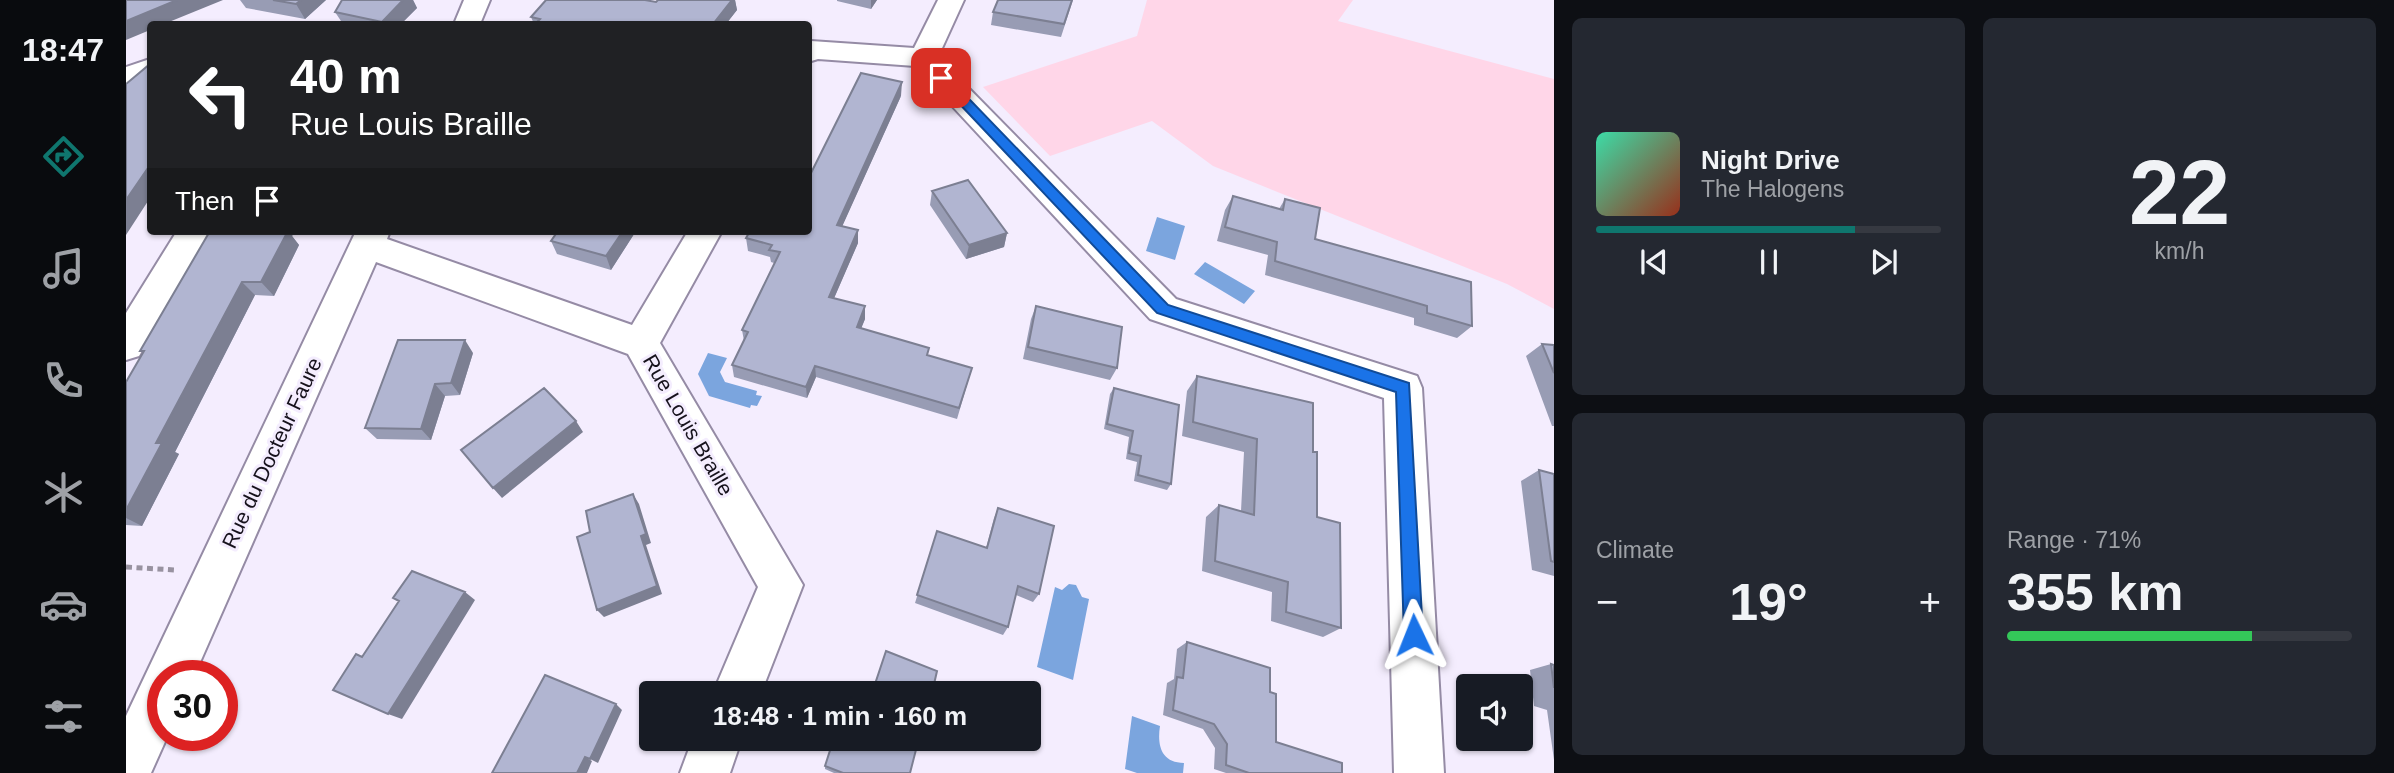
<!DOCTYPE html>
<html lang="en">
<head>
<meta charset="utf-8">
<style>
	:root { --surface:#171b24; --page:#242831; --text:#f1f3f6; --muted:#9ea1a6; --line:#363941; --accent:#0f766e }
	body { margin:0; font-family:Helvetica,sans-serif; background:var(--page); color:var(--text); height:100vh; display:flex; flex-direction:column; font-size:26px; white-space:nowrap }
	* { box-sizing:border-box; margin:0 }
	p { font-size:23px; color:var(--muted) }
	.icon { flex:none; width:38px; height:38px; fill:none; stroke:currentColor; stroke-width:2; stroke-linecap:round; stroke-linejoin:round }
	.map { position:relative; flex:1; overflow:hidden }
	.panel { display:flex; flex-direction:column; gap:18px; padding:18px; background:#0d0f14; width:840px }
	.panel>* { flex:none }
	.banner { position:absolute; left:21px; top:21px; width:665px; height:214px; border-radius:7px; box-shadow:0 2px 5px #0004; background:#202124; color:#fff; overflow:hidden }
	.controls { position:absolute; left:1330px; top:674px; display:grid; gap:14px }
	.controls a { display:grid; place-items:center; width:77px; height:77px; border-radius:7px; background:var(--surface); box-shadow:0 2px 5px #0004; font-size:35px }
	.speed { position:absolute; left:21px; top:660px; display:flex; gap:14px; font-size:35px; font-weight:700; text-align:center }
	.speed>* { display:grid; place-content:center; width:91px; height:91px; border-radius:50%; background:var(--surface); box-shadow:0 2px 5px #0004; line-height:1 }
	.speed .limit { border:10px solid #d22; background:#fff; color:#111 }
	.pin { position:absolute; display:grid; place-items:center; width:60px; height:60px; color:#fff; margin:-30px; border-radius:14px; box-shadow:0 4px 10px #0006 }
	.me { position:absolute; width:77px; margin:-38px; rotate:358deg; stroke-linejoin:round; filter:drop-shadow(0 0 5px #0008) }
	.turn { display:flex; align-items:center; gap:24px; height:147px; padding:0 28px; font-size:32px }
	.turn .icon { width:91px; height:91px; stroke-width:2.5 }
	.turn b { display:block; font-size:49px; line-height:60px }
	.then { display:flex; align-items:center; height:66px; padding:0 28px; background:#0003; gap:14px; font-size:26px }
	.big { font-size:52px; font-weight:800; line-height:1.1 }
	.panel .tile { flex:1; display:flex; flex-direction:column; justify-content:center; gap:10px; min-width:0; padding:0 24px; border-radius:10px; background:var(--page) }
	.panel .dial { align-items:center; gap:0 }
	.dial b { font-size:91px; line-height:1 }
	.song { display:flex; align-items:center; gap:21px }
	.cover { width:84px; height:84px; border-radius:10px; background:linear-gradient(135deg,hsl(160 70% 55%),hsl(10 70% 35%)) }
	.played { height:7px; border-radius:4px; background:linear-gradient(90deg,var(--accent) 75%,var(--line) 75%) }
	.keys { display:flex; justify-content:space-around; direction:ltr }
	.heat { display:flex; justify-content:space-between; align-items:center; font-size:38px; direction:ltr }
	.charge { height:10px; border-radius:5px; background:linear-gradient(90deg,#34c759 71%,var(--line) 0) }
	.panel .tiles { flex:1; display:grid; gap:18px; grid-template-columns:repeat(2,1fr) }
	.trip { position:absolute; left:513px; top:681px; width:402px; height:70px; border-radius:7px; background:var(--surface); box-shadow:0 2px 5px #0004; font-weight:800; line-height:70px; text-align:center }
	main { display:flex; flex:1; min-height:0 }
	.dock { display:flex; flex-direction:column; width:126px; justify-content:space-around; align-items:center; background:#090b0e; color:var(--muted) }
	.dock .icon { width:49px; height:49px }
	.dock .selected { color:var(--accent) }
	.dock b { font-size:32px; color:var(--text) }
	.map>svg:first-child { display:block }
	.green { fill:#ffd6e8 }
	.water { fill:#7ba5de }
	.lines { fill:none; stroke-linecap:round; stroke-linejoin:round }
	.minor-casing { stroke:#958ba5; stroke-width:4 }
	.path { stroke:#9892a0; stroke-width:5; stroke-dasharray:6 4.5; stroke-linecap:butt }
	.minor { fill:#fff; fill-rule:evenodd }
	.wall { fill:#989cb4 }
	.shaded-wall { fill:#7c7f92 }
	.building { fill:#b1b5d1; stroke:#7c7f92; stroke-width:2 }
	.route { fill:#1a73e8; stroke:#114b97; stroke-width:2 }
	.labels { text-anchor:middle; stroke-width:6; stroke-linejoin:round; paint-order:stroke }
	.street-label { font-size:21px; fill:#16121c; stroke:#f4edfe }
</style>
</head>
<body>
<main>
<nav class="dock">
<b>18:47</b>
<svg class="icon selected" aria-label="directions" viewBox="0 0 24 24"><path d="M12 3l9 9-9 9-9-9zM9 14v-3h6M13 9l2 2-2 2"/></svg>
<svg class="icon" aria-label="music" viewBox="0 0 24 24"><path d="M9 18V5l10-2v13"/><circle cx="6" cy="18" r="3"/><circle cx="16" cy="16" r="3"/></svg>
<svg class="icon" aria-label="phone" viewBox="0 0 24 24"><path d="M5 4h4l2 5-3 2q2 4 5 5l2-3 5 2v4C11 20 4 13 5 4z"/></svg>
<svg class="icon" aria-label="climate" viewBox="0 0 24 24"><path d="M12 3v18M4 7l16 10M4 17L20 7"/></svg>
<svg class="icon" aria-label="car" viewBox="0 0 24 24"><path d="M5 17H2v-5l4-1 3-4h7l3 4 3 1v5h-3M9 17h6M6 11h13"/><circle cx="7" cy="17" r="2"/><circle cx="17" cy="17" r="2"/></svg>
<svg class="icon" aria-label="filters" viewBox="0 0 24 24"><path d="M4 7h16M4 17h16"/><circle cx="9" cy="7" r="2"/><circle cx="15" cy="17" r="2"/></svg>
</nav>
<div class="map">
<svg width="1428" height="773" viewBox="0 0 1428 773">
	<rect width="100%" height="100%" fill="#f4edfe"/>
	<!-- green -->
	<path class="green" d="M1021 0H1227L1212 21 1428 79V309L1381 284 1087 166 1026 121 924 156 857 87 1011 36Z"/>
	<!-- water -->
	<path class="water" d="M1031 217 1059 226 1049 260 1020 251Z
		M1079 262 1129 291 1118 304 1068 274Z
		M582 353 601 358 594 372 599 382 631 391 630 395 636 396 631 406 625 405 624 408 583 396 572 374Z
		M943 584 950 585 956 597 963 599 947 680 911 667 929 587 936 590Z
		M1006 716 1034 726C1031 745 1035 763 1058 763L1057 773H1011L999 769Z"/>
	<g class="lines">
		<defs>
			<path id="minor" d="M338 0H364L354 24H328Z
				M812 0H838L812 57 1050 299 1291 376 1296 388 1318 773H1268L1258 398 1024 319 789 66 692 59 682 62 685 41 788 48Z
				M24 59V78L0 86V67Z
				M51 231H86L13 356 0 360V313Z
				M230 231H264L261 239 506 325 562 231H596L534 343 677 585 635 693H587L632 587 502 354 250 262 68 676H37V735H42L25 773H0V716Z
				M567 738H616L604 773H554Z"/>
		</defs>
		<!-- minor casing -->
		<use href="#minor" class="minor-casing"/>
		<!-- path -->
		<path class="path" d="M0 567 48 570"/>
		<!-- minor -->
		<use href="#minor" class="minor"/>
	</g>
	<!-- wall -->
	<path class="wall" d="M114 0H200L179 19 120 8Z
		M216 0H287L291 8 275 24H217L209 12Z
		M532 0H609L611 10 600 24H408L405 17 530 2Z
		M711 0H751L745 9 711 1Z
		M947 0 935 37 865 25 867 12Z
		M775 96 716 226 732 243 708 298 739 319 735 328 802 355 846 368 831 419 690 377 681 398 608 377 606 365 618 341 616 330 648 263 645 262 644 257 622 251 620 238 682 231Z
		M806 191 881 233 878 247 840 259 804 205Z
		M1107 196 1153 209 1159 199 1189 239 1346 326 1331 338 1288 325V318L1139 275 1142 255 1091 241 1099 210Z
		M84 231H169L166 236 173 245 148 296 129 295 49 452 53 454 16 526 0 525V382L17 353 14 351Z
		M510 231 485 270 431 254 425 241Z
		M910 306 991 368 984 380 897 359 905 319Z
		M1416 344 1428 345V426H1426L1400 356Z
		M347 353 334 395 319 396 305 440 251 439 239 428Z
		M1071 376 1187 452 1191 517 1215 628 1197 637 1145 621 1146 592 1076 571 1080 517 1093 505 1115 511 1118 452 1056 436 1061 391Z
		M988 388 1045 484 1041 490 1008 481 1011 462 1000 459 1003 437 978 429 984 394Z
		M1413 470 1428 474V576L1406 570 1395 481Z
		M872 508 913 594 907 602 890 595 882 627 877 635 789 603 811 531 860 548 868 518Z
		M1061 642 1144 692 1150 742 1216 773H1100L1088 769 1089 748 1077 729 1037 715 1041 683 1048 679 1051 649Z
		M1425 664 1428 665V760L1421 710 1408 706 1404 670Z
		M699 766 784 773H708L699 769Z"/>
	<!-- shaded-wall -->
	<path class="shaded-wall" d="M51 0H97L38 24H24V30L0 40V21Z
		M175 0H200L179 19 170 4Z
		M277 0H287L291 8 275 24H257L256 22Z
		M606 0H609L611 10 600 24H587Z
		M745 0H751L745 9Z
		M776 82 775 96 711 238V225Z
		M24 165V198L0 235V200Z
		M732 230V243L703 310V297Z
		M151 231H169L166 236 173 245 148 296 135 282Z
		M497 231H510L485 270 480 256Z
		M881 233 878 247 840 259 843 245Z
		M116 282 129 295 49 452 53 454 16 526 0 518V510L30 443Z
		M739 306V319L731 339V327Z
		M339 340 347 353 334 395 325 383Z
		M689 366 690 377 681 398 680 387Z
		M309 384 319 396 305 440 295 429Z
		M450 421 457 432 376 498 367 488Z
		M507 494 513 504 525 543 520 545 536 594 478 617 471 610 515 536Z
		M339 592 349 600 276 719 262 714Z
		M490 704 496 710 472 763 464 759Z
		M459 757 466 761 461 773H451Z"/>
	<!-- building -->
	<path class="building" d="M0 0H51L0 21Z
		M147 0H175L170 4Z
		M216 0H277L256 22 209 12Z
		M420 0H519L530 2 532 0H606L587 24H409L414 19 405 17Z
		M872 0H946L938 24 867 12Z
		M24 64V165L0 200V84Z
		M735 73 776 82 711 225 732 230 703 297 739 306 731 327 803 348 801 355 846 368 833 408 689 366 680 387 606 365 622 332 616 330 654 252 643 250 646 245 620 238 624 231H682V179Z
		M842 180 881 233 843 245 806 191Z
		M1107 196 1157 210 1159 199 1194 208 1189 239 1345 282 1346 326 1301 313V306L1149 261 1151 242 1099 227Z
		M84 231H162L135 282H116L30 443H36L0 510V382L18 351H14Z
		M432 231H497L480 256 425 241Z
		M910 306 996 327 991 368 902 347Z
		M272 340H339L325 383 309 384 295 429 239 428Z
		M1416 344 1428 345V373Z
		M1071 376 1187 403V452H1191V517L1214 523 1215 628 1160 612 1162 582 1089 561 1093 505 1128 515 1131 439 1067 422Z
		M418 388 450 421 367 488 335 450Z
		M988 388 1053 405 1045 484 1012 475 1015 456 1003 453 1007 431 981 424Z
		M1413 470 1428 474V562L1425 561Z
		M507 494 520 534 515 536 531 586 471 610 451 537 464 532 460 511Z
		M872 508 928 526 913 594 892 586 882 627 791 595 811 531 861 548Z
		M286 571 339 592 262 714 207 690 230 654 236 657 273 601 267 598Z
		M1061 642 1144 668V692L1150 694V742L1216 763V773H1123L1100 765 1101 744 1088 724 1047 710 1051 677 1057 678Z
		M760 651 811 671 806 693H746Z
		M1425 664 1428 665V688Z
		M419 675 490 704 464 759 459 757 451 773H366Z
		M708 738H793L784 773H717L699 766Z"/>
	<!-- route -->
	<path class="route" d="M811 75H820L1042 305 1283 383 1297 635 1294 642 1288 645 1281 642 1278 635 1270 392 1031 313 811 80Z"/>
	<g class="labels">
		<!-- street labels -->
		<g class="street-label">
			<text transform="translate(562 425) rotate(60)" y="7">Rue Louis Braille</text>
			<text transform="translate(146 453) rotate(-65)" y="7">Rue du Docteur Faure</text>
		</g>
	</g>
</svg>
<div class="controls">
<a><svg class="icon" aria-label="sound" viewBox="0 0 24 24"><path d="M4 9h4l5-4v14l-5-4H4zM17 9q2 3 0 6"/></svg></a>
</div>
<div class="speed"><div class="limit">30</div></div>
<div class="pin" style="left:815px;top:78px;background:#d93025"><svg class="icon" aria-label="arrive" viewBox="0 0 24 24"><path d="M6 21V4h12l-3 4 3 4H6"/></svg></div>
<svg class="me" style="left:1288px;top:635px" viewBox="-20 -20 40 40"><path d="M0-17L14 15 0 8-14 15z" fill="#1a73e8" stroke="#fff" stroke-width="4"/></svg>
<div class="trip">18:48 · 1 min · 160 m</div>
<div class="banner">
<div class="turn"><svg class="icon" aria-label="left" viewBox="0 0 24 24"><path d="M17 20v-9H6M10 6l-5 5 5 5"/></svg><div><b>40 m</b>Rue Louis Braille</div></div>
<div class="then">Then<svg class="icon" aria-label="arrive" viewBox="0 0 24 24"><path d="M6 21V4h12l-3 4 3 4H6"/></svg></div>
</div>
</div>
<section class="panel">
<div class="tiles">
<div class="tile">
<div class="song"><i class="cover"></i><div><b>Night Drive</b><p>The Halogens</p></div></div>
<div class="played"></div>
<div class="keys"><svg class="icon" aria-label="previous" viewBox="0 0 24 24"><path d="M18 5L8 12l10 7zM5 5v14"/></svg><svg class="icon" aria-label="pause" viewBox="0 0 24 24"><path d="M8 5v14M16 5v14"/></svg><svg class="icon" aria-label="next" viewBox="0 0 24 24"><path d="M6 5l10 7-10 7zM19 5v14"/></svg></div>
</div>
<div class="tile dial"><b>22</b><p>km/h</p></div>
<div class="tile"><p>Climate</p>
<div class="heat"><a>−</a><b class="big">19°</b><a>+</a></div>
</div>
<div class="tile"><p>Range · 71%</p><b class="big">355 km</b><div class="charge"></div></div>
</div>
</section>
</main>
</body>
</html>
